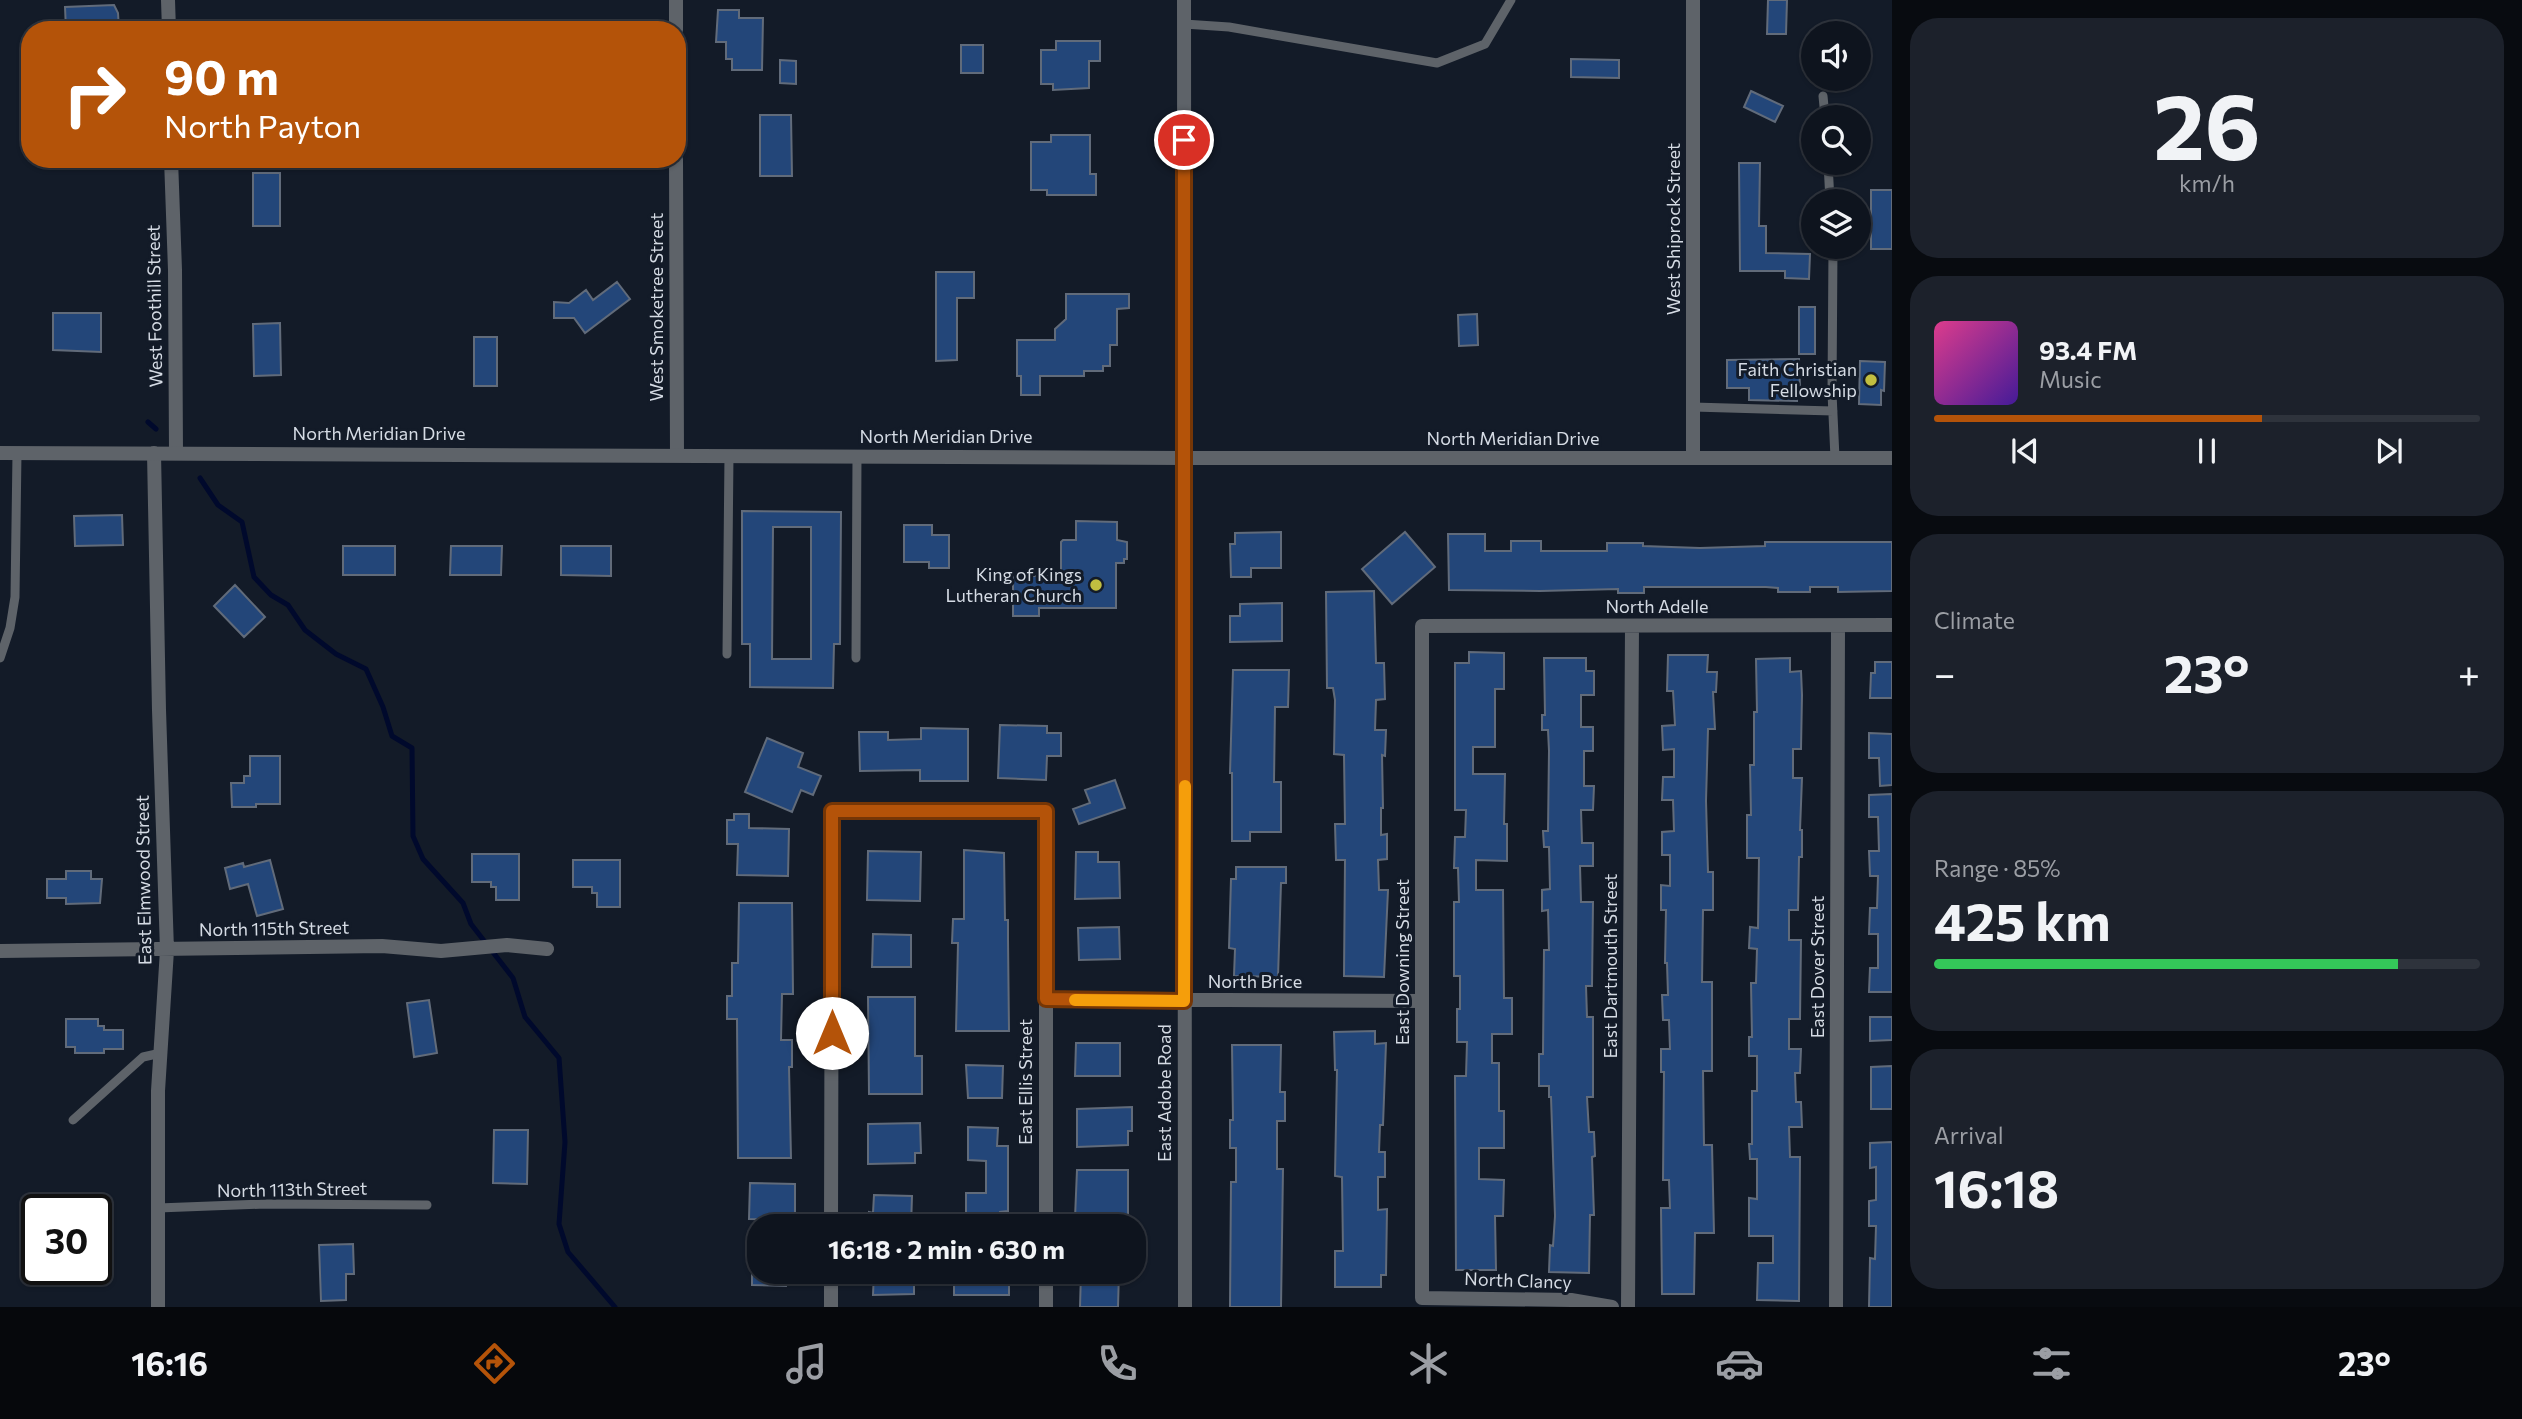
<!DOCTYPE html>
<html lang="en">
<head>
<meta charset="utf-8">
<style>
	:root { --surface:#0e141e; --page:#1c212b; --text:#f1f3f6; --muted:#9b9ea4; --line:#2e333c; --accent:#b45309 }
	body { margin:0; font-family:Commissioner,sans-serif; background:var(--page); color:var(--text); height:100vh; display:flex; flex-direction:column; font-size:26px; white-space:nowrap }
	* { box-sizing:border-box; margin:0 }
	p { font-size:23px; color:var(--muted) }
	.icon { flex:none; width:38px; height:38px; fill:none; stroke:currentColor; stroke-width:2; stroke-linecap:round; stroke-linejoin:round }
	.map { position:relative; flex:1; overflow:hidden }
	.panel { display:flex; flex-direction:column; gap:18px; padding:18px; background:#080b10; width:630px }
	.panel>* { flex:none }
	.banner { position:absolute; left:21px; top:21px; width:665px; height:147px; border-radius:28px; box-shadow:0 2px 5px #0004,0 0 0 2px var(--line); background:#b45309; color:#fff; overflow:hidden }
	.tools { position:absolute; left:1801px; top:21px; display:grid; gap:14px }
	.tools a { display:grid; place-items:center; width:70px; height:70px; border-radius:50%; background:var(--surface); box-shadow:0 2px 5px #0004,0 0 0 2px var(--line); font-size:35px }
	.speed { position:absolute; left:21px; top:1194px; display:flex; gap:14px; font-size:35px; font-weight:700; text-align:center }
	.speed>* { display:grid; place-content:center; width:91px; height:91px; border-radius:50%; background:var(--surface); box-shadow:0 2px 5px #0004,0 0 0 2px var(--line); line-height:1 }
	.speed .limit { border:4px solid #111; border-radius:10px; background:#fff; color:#111 }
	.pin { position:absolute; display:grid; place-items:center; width:60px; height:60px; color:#fff; margin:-30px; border:4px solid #fff; border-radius:50%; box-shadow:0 2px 7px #0007 }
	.me { position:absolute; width:77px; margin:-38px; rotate:0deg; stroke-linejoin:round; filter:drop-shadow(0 0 5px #0008) }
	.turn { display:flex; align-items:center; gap:24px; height:147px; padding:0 28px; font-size:32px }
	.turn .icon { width:91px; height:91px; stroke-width:2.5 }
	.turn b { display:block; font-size:49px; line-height:60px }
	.big { font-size:52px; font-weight:700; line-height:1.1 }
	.panel .widget { flex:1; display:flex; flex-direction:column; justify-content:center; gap:10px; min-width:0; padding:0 24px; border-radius:28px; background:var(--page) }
	.panel .dial { align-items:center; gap:0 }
	.dial b { font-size:91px; line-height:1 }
	.song { display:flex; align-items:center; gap:21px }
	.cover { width:84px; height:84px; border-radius:10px; background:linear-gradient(135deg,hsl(330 70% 55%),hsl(260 70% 35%)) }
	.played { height:7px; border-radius:4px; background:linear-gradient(90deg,var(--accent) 60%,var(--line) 60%) }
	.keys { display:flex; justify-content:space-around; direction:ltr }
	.heat { display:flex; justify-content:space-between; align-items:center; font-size:38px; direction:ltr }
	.charge { height:10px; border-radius:5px; background:linear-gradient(90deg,#34c759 85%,var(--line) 0) }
	.trip { position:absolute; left:747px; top:1214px; width:399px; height:70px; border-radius:28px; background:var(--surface); box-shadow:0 2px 5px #0004,0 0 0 2px var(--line); font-weight:700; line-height:70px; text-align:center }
	.menu { display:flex; height:112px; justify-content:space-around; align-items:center; background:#06080c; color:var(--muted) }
	.menu .icon { width:49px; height:49px }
	.menu .active { color:var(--accent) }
	.menu b { font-size:32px; color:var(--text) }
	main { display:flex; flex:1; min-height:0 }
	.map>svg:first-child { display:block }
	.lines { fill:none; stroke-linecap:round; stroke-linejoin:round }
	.stream { stroke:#00092c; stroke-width:5 }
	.building { fill:#234679; stroke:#616b7a; stroke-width:2; fill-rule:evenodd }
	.service { stroke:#5e6369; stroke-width:9 }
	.minor { stroke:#5e6369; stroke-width:14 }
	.tertiary { stroke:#5e6369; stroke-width:14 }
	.route-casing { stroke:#753606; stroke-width:18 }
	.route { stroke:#b45309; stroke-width:12 }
	.slow { stroke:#f59e0b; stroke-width:12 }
	.poi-dot { fill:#c1be40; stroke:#131b28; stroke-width:2.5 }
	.labels { text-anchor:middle; stroke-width:6; stroke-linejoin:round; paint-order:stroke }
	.street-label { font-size:18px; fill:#d5dbe4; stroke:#131b28 }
	.poi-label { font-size:18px; fill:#d5dbe4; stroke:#131b28; text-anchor:end }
</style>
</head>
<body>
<main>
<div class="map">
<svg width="1892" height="1307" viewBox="0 0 1892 1307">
	<rect width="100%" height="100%" fill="#131b28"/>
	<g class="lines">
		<!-- stream -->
		<path class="stream" d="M148 422 156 429
			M200 478 218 505 242 522 254 577 271 595 288 605 305 630 336 654 366 669 383 707 392 736 412 748 413 836 423 859 463 903 471 924 513 978 525 1017 559 1058 565 1142 559 1224 568 1252 615 1307"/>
	</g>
	<!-- building -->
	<path class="building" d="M1768 0H1787L1786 34H1767Z
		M114 5 118 13 119 30H66L65 7Z
		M718 10H739V18H763L762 70H732V59H726V42H716Z
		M1056 41H1100V61H1089V88L1053 90V84H1041V50H1056Z
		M961 45H983V73H961Z
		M1571 59 1619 60V78L1571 77Z
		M780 60 796 61V84L780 83Z
		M1751 91 1783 106 1775 122 1744 107Z
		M760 115H791L792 176H760Z
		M1051 135H1090V174H1096V195H1047V190H1031V142H1051Z
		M1739 163H1760L1759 226H1766V253L1810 254 1809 279 1785 278V271H1740Z
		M253 173H280V226H253Z
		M1871 190H1892V249H1871Z
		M936 272H974V298H957V360L936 361Z
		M617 282 630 299 585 333 574 318H554V302L569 303 586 290 593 300Z
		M1066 294H1129V308L1117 309V345H1110V366H1103V371H1084V376H1040V395H1021V376H1017V340H1055V329L1066 319Z
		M1799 307H1815V354H1799Z
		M53 313H101V352L53 350Z
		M1477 314 1478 345 1459 346 1458 315Z
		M280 323 281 375 254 376 253 324Z
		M474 337H497V386H474Z
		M1799 359 1800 388H1797V401L1749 400V388H1727V360Z
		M1860 361 1885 362 1884 391 1881 390V405L1859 404Z
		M742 511 841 512 840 644H834L833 688 750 687V644H742ZM773 527H811V659H772Z
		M122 515 123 545 75 546 74 516Z
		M1076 521 1117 522V540L1127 542V559H1124V563H1116V608H1039V616H1013V576H1061V542L1063 540H1076Z
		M904 525H932V535H949V568H929V562H904Z
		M1281 532V568H1251V577H1231L1230 544H1235V533Z
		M1405 532 1435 567 1392 604 1362 569Z
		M1448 534H1485V551H1511V541H1541V551H1607V543H1643V546L1700 548 1765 546V542H1892V591L1838 592V587H1810V592H1778V588L1766 587H1644V593H1618V589L1540 591 1449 590Z
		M343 546H395V575H343Z
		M451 546H502L501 575H450Z
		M561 546H611V576L561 575Z
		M235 585 265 617 244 637 214 606Z
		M1374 591 1376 663H1384L1385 699 1376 700 1375 730H1386L1385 756 1382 755 1383 808H1381V835L1387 834V859L1378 860 1379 890H1388L1384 977 1344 976 1345 860H1336L1335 824H1345L1344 755 1334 754 1335 700 1333 688H1327L1326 592Z
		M1282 603V641L1230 642V616H1240V604Z
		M1469 652 1504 653V689H1495V747H1473V774H1505L1504 824H1507V861L1476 860V890H1503L1504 998H1512V1034H1492V1063H1499V1111H1504V1148H1479V1179L1504 1180 1503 1216H1495L1496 1270H1456L1455 1076H1466L1467 1042H1457V1009H1460V976H1454V902H1459L1458 868H1454L1455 837H1465L1466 810H1455V663H1469Z
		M1668 655H1708L1707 672H1717L1716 692H1713L1715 729H1708L1706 801 1708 872H1713V910H1703L1702 982H1712V1071H1703L1704 1145H1712L1714 1233H1695L1694 1294H1662L1661 1208H1670L1669 1180H1663L1664 1072H1661V1049H1670L1669 1020H1663L1662 995H1668L1667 963H1665L1666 910H1661V885L1670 886V855H1662V832L1674 831 1673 800H1662L1663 777H1674V749L1663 750 1662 726 1675 725 1673 691H1667Z
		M1544 658H1586V671H1594V695H1581V727H1593V751H1584V786H1594L1593 810H1581L1582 843H1593V866H1580L1581 902H1593L1592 986H1586L1587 1017H1593V1097H1587L1589 1132H1594L1595 1156 1592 1157 1594 1215H1590L1589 1273 1549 1272 1550 1245 1553 1246 1555 1216 1551 1097H1549V1086H1539V1054H1543L1544 950H1549L1548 910 1542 911V890L1550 889 1549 847H1544L1543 831H1548L1549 751 1548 730H1542V715H1545Z
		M1790 658V672L1801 671 1802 695 1801 749H1793V778H1802L1800 830H1802V857H1799L1798 910H1789V940H1801L1800 1019H1789V1049H1801L1800 1073H1795L1796 1102H1801L1802 1127H1789L1790 1157H1800L1799 1301 1757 1300 1758 1263H1773V1236H1749V1198L1757 1199V1159H1750L1749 1144H1752V1091H1757V1056H1749V1037H1752L1751 983H1756L1757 949 1749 948 1750 927 1758 928 1759 858H1747V815H1751L1750 765H1754V712H1757L1756 659Z
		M1875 662H1892V698H1870L1871 673H1875Z
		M1233 670H1289L1288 707H1275L1274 782H1281V832H1250V841H1232V773H1230Z
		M1000 725 1047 726V733H1061V756H1047L1046 780 998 778Z
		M921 728 968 729V781H920V770L860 771 859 732H888V740L921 739Z
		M1869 733 1892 734V785L1880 786 1879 758H1869Z
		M767 738 803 753 798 767 821 776 813 795 801 790 792 812 745 792Z
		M250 756H280V804H256V807H232L231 783H244V776H250Z
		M1115 780 1125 808 1079 824 1073 809 1090 803 1085 790Z
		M1892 794V992H1869L1870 968H1878V934H1869L1870 908H1877L1878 876H1870L1869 851H1879L1878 817H1869V795Z
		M734 814H749V828L789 829 788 876 737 875 738 844H727V820H734Z
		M964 850 1004 853 1005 920H1008V940L1009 1031H956L958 943H952L953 919H964Z
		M868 851 921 852 920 901 867 900Z
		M1076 852H1098V862H1119L1120 898 1075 899Z
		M472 854H519V900H496V887H491V882H472Z
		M270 860 283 909 257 916 248 884 230 889 225 868 243 863 244 867Z
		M573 860H620V907H597V893H592V887H573Z
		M1236 867H1286V883H1281L1278 977 1234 976 1235 949 1229 948 1231 879H1236Z
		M66 871H91V879H102L100 903 66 904V898H47V879H66Z
		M739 903H792L793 994H782L781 1040H792V1067H789L791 1158H738L737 1019H727V996H732V963H738Z
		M1119 927 1120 959 1079 960 1078 928Z
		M873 934 911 935V967H872Z
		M868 997H915V1056H922V1094H869Z
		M429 1000 437 1053 414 1057 407 1003Z
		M1870 1017H1892V1040L1870 1041Z
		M66 1019H98V1026H104V1030H123V1049H104V1053H75V1047H66Z
		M1375 1031V1044L1386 1043 1383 1125H1380L1379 1152H1385V1177H1378V1210L1387 1209 1386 1275H1381V1287H1335V1251H1343L1342 1177 1335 1176 1337 1070H1335L1334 1032Z
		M1076 1043H1120V1076H1075Z
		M1232 1045H1281L1280 1092H1285V1121H1277V1169H1283L1281 1307H1230L1231 1182H1236V1148H1230V1120H1233Z
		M966 1065 1003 1066 1002 1098H968Z
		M1892 1066V1109H1871V1067Z
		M1132 1107V1131H1128V1145L1077 1147V1109Z
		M920 1123 921 1153H915V1163L868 1164V1124Z
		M968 1127 998 1128 997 1146H1008V1211L1000 1212V1227H966V1193H986V1161L968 1160Z
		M494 1130H528L527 1184 493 1183Z
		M1892 1142V1307H1869L1870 1258 1875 1259 1876 1226H1869V1201L1876 1200V1167L1870 1168V1143Z
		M1077 1170H1128V1218H1075Z
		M750 1183 795 1184V1220L749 1219Z
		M874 1195 912 1196 911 1227H869V1212L873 1213Z
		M353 1244 354 1274H346V1300L321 1301 319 1245Z
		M752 1272H787L786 1286 752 1285Z
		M874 1272H914V1294L873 1295Z
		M954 1272H1009V1295H954Z
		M1081 1272H1119L1118 1307H1080Z"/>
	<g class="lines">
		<!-- service -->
		<path class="service" d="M1184 24 1229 27 1437 63 1485 44 1511 0
			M1823 96 1825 117
			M1828 163 1830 201
			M1833 247 1832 393 1835 458
			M1693 407 1833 411
			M727 654 729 455
			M0 658 10 628 15 597 17 453
			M856 658 857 456
			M73 1120 143 1057 161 1053
			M158 1208 265 1204 427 1205"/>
		<!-- minor -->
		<path class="minor" d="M168 0 169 30
			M676 0V30
			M1184 0 1185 1307
			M1693 0V458
			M171 159 175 270 176 453
			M676 159 677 455
			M154 453 159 710 167 950 158 1091V1307
			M0 951 382 946 441 951 507 945 547 949
			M1046 999 1422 1001
			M831 1227 832 812 1046 811V1227
			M831 1307V1272
			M1046 1307V1272
			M1612 1307 1571 1300 1422 1298V626L1892 625
			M1628 1307 1632 626
			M1836 1307 1838 626"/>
		<!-- tertiary -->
		<path class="tertiary" d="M0 453 1185 458H1892"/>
	</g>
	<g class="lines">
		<defs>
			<path id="route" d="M832 1033V811H1046V999L1184 1001V140"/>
		</defs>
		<!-- route casing -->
		<use href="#route" class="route-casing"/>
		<!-- route -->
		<use href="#route" class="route"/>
		<!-- slow -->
		<path class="slow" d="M1075 1000 1184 1001 1185 786"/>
	</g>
	<!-- markers -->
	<g class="poi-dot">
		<circle cx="1871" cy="380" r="7"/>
		<circle cx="1096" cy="585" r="7"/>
	</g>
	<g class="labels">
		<!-- street labels -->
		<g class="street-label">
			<text transform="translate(1674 229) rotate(-90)" y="6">West Shiprock Street</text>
			<text transform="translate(155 306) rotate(-91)" y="6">West Foothill Street</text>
			<text transform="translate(657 307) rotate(-90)" y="6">West Smoketree Street</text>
			<text x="379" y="440">North Meridian Drive</text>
			<text x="946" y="443">North Meridian Drive</text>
			<text x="1513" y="445">North Meridian Drive</text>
			<text x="1657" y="613">North Adelle</text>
			<text transform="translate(144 880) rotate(-91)" y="6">East Elmwood Street</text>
			<text transform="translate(274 929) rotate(-1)" y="6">North 115th Street</text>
			<text transform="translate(1403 962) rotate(-90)" y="6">East Downing Street</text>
			<text transform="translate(1611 966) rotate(-90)" y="6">East Dartmouth Street</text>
			<text transform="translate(1818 967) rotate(-90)" y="6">East Dover Street</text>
			<text x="1255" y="988">North Brice</text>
			<text transform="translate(1026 1082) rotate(-90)" y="6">East Ellis Street</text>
			<text transform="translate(1165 1093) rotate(-90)" y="6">East Adobe Road</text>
			<text transform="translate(292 1190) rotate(-1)" y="6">North 113th Street</text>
			<text transform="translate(1518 1281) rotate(2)" y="6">North Clancy</text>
		</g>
		<!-- poi labels -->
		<g class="poi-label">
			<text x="1857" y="376">Faith Christian<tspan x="1857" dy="21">Fellowship</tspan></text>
			<text x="1082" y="581">King of Kings<tspan x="1082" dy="21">Lutheran Church</tspan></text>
		</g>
	</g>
</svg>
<div class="tools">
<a><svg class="icon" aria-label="sound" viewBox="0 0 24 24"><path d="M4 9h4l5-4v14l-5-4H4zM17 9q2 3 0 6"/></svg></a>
<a><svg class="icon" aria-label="search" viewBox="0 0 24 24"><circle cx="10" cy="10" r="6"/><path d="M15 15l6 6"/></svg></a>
<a><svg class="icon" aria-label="layers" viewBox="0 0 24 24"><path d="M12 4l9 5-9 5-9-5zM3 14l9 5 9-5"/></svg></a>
</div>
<div class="speed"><div class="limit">30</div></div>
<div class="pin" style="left:1184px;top:140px;background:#d93025"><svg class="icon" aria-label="arrive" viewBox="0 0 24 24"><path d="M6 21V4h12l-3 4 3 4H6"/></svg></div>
<svg class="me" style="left:832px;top:1033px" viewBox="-20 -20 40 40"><circle r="19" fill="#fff"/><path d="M0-13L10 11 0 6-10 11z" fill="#b45309"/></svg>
<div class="trip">16:18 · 2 min · 630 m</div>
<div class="banner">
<div class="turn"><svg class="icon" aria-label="right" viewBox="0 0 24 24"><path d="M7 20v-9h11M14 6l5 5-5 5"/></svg><div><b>90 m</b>North Payton</div></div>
</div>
</div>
<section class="panel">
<div class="widget dial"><b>26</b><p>km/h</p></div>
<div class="widget">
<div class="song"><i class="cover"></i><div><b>93.4 FM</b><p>Music</p></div></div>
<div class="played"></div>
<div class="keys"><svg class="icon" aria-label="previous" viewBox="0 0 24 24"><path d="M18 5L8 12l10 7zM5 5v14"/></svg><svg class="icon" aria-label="pause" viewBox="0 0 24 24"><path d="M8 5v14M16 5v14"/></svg><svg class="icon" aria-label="next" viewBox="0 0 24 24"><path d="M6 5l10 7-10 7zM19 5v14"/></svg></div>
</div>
<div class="widget"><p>Climate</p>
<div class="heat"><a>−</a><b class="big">23°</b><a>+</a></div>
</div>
<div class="widget"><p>Range · 85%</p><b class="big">425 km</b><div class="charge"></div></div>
<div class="widget"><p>Arrival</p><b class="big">16:18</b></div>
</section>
</main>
<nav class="menu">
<b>16:16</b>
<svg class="icon active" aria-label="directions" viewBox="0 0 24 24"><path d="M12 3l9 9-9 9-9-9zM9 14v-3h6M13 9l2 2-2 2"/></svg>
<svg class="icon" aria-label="music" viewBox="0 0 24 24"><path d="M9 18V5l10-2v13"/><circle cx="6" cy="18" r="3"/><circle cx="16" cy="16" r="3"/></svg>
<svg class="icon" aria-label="phone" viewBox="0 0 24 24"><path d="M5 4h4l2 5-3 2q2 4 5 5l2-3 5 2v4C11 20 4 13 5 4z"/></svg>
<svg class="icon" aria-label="climate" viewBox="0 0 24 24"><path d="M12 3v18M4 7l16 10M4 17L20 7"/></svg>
<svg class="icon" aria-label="car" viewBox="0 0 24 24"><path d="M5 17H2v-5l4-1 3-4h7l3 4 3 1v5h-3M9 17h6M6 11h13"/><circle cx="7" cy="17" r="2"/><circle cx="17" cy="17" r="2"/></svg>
<svg class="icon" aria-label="filters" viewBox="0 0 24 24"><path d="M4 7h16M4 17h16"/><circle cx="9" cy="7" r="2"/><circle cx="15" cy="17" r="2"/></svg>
<b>23°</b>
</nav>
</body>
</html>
